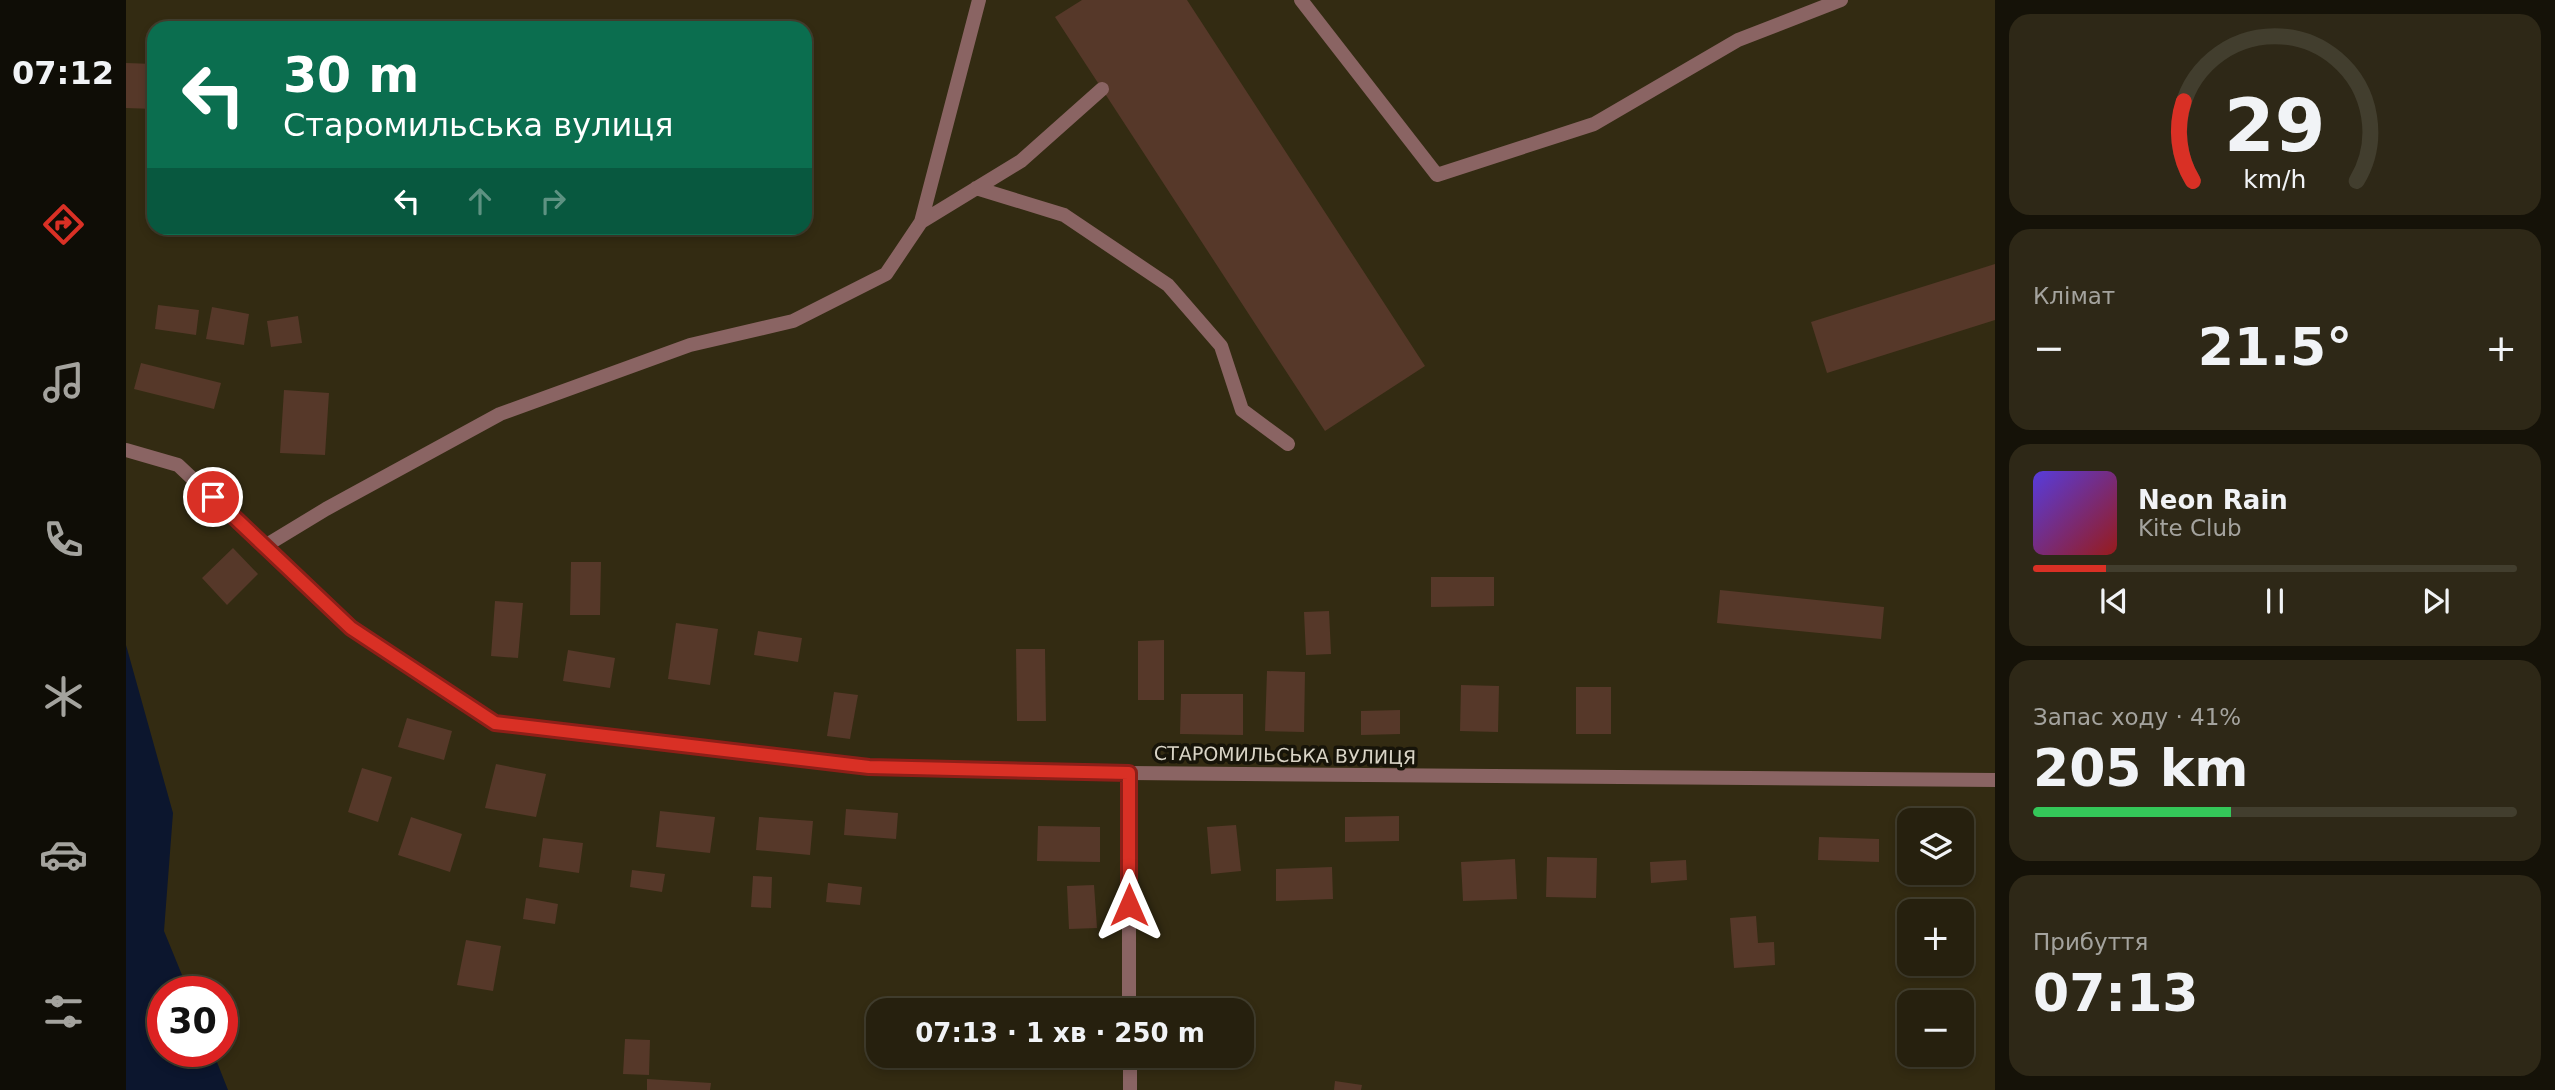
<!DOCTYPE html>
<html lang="uk">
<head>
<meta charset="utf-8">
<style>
	:root { --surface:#26200e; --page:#2e2817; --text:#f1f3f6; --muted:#a4a39e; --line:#423e2e; --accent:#d93025 }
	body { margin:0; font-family:"DejaVu Sans",sans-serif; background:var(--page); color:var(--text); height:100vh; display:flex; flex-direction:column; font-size:26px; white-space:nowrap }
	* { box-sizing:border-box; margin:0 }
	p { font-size:23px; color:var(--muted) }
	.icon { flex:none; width:38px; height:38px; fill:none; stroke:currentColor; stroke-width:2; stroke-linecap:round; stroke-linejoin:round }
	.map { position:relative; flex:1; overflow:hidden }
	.drawer { display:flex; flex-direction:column; gap:14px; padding:14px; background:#151208; width:560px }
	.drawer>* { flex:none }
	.guide { position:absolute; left:21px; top:21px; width:665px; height:214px; border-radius:21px; box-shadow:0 4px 10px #0003,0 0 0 2px var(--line); background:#0b6e4f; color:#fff; overflow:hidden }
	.tools { position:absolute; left:1771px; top:808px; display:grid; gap:14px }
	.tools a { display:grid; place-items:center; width:77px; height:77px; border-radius:14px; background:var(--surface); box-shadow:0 4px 10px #0003,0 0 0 2px var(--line); font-size:35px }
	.speed { position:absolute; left:21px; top:976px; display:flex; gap:14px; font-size:35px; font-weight:700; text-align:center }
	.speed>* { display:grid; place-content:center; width:91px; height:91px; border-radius:50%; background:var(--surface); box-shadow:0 4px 10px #0003,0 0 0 2px var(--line); line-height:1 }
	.speed .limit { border:10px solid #d22; background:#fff; color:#111 }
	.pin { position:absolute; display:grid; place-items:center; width:60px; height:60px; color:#fff; margin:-30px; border:4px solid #fff; border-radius:50%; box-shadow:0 2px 7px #0007 }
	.me { position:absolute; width:77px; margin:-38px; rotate:0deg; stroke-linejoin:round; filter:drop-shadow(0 0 5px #0008) }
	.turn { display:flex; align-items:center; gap:24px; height:147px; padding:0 21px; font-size:32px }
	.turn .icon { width:91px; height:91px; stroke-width:2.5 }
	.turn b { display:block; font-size:49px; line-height:60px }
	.lanes { display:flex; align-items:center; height:66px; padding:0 21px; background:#0003; justify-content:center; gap:35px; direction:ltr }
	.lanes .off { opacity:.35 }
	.big { font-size:52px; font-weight:600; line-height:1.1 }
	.drawer .tile { flex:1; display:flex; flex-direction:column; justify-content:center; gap:10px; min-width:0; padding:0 24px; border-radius:21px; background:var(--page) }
	.drawer .dial { align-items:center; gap:0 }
	.dial svg { height:182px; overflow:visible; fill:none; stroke:var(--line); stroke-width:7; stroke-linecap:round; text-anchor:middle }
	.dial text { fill:var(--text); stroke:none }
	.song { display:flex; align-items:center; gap:21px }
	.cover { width:84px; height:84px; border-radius:10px; background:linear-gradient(135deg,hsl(250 70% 55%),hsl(0 70% 35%)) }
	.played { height:7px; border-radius:4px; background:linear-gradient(90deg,var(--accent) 15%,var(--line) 15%) }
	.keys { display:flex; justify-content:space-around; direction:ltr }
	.heat { display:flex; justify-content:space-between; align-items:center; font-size:38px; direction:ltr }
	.charge { height:10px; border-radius:5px; background:linear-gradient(90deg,#34c759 41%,var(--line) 0) }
	.trip { position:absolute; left:740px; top:998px; width:388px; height:70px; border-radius:21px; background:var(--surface); box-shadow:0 4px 10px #0003,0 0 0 2px var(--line); font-weight:600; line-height:70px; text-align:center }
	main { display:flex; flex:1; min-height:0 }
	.menu { display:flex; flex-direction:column; width:126px; justify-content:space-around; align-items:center; background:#0f0d06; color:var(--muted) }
	.menu .icon { width:49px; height:49px }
	.menu .current { color:var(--accent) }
	.menu b { font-size:32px; color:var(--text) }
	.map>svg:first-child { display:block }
	.water { fill:#0c162e }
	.building { fill:#563829 }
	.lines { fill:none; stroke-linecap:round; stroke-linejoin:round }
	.service { stroke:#8a6463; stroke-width:14 }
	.minor { stroke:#8a6463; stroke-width:14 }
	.tertiary { stroke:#8a6463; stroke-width:14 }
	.route-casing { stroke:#8d1f18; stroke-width:18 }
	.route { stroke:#d93025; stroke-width:12 }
	.labels { text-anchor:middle; stroke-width:7; stroke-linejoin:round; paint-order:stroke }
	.street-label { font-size:19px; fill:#d9d4c6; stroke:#171409 }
</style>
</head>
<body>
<main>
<nav class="menu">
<b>07:12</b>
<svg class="icon current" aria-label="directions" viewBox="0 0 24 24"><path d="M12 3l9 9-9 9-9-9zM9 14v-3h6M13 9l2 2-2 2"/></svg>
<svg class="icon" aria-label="music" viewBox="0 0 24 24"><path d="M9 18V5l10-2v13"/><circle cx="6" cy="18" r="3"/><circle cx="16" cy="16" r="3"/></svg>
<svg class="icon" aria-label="phone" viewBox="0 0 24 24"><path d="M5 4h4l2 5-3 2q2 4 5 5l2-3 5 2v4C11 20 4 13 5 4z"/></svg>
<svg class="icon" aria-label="climate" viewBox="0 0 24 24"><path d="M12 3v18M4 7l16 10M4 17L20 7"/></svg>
<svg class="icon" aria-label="car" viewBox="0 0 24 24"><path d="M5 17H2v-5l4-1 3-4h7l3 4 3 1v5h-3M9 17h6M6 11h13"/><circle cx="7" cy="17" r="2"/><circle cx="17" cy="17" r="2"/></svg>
<svg class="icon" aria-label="filters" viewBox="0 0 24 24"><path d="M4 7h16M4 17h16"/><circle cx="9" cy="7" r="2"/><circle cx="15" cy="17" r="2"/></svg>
</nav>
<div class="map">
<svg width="1869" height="1090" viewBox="0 0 1869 1090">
	<rect width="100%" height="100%" fill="#332b12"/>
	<!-- water -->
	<path class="water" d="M0 645 47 813 38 931 63 992H37V1052H87L102 1090H0Z"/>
	<!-- building -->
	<path class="building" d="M956 0H1061L1299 366 1199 431 929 17Z
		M0 63 28 64V109L0 108Z
		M1869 264V320L1701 373 1685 322Z
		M32 305 73 310 70 335 29 329Z
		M86 307 123 314 118 345 80 339Z
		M172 316 176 343 145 347 141 321Z
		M15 363 95 383 88 409 8 389Z
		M158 390 203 393 199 455 154 453Z
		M107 548 132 574 101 605 76 578Z
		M445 562H475L474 615H444Z
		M1305 577H1368V606L1305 607Z
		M1594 590 1758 607 1755 639 1591 623Z
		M369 601 397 603 392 658 365 656Z
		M1203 611 1205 654 1180 655 1178 612Z
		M550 623 592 629 584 685 542 679Z
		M632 631 676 638 672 662 628 655Z
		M1038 640V700H1012V641Z
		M890 649H919L920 721H891Z
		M442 650 489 658 484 688 437 681Z
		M1141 671 1179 672 1178 732 1139 731Z
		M1335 685 1373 686 1372 732 1334 731Z
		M1450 687H1485V734H1450Z
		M708 692 732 695 724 739 701 736Z
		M1055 694H1117V735L1054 734Z
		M1274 710V734L1235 735V711Z
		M281 718 326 731 318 760 272 747Z
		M370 764 420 774 410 817 359 808Z
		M236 768 266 777 252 822 222 812Z
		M720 809 772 813 770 839 718 835Z
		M534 811 589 817 584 853 530 847Z
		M1273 816V841L1219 842V817Z
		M285 817 336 834 324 872 272 855Z
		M633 817 687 821 684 855 630 850Z
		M1110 825 1115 871 1085 874 1081 827Z
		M912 826 974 827V862L911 861Z
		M1693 837 1753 839V862L1692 860Z
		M417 838 457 843 453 873 413 867Z
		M1836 839 1845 840 1843 868 1836 867Z
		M1421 857 1471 858 1470 898 1420 897Z
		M1389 859 1391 899 1337 901 1335 862Z
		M1560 860 1561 880 1525 883 1524 862Z
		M1206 867 1207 899 1150 901V869Z
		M506 870 539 874 536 892 504 887Z
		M1794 873H1824L1823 881 1794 879Z
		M627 876 646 877 645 908 625 907Z
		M702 883 736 887 734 905 700 902Z
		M968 885 971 928 943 929 941 886Z
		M400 898 432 904 429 924 397 919Z
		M1630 916 1632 943 1648 942 1649 965 1608 968 1604 918Z
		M340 940 375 946 367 991 331 985Z
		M499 1039 524 1040 523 1075 497 1074Z
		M521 1079 585 1083 584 1090H521Z
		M1209 1081 1236 1085 1235 1090H1208Z"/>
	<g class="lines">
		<!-- service -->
		<path class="service" d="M1175 0 1311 175 1468 124 1612 40 1715 0
			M850 188 938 215 1042 285 1095 346 1116 410 1162 444
			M795 222 895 161 976 89
			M139 546 200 509 374 414 564 345 667 321 760 274 795 222 853 0"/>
		<!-- minor -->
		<path class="minor" d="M1003 773V1010
			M1004 1055V1090"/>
		<!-- tertiary -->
		<path class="tertiary" d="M0 450 52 465 225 628 369 723 742 767 1003 773 1869 780"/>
	</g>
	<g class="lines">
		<defs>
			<path id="route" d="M87 497 225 628 369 723 743 767 1003 773V905"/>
		</defs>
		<!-- route casing -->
		<use href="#route" class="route-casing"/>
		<!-- route -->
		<use href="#route" class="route"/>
	</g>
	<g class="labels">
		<!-- street labels -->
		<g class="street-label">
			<text transform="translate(1159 755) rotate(1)" y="7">СТАРОМИЛЬСЬКА ВУЛИЦЯ</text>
		</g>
	</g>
</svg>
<div class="tools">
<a><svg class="icon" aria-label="layers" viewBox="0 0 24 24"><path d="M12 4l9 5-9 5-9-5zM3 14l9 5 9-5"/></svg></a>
<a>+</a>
<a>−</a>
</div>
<div class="speed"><div class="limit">30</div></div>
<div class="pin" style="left:87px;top:497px;background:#d93025"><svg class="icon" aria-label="arrive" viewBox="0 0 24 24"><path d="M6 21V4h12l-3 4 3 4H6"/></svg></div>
<svg class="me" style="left:1003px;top:905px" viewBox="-20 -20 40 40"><path d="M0-17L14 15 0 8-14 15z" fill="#d93025" stroke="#fff" stroke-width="4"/></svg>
<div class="trip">07:13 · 1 хв · 250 m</div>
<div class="guide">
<div class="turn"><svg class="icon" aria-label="left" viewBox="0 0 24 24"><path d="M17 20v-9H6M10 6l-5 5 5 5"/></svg><div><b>30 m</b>Старомильська вулиця</div></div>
<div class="lanes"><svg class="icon" aria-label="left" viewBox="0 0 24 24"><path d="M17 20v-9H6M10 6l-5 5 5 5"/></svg><svg class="icon off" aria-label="ahead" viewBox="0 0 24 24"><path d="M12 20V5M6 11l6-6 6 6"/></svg><svg class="icon off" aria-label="right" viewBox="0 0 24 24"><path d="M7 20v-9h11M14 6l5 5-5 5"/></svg></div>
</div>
</div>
<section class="drawer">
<div class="tile dial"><svg viewBox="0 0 100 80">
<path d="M14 69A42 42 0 1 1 86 69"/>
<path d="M14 69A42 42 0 0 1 10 34" stroke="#d93025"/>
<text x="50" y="56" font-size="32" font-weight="700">29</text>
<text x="50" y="72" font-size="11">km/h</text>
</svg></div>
<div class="tile"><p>Клімат</p>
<div class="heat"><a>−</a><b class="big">21.5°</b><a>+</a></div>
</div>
<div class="tile">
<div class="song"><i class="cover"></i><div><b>Neon Rain</b><p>Kite Club</p></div></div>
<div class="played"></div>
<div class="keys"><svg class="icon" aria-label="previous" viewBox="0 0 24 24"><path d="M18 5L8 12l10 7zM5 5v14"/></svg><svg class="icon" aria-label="pause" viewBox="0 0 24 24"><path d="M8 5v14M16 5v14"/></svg><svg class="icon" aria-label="next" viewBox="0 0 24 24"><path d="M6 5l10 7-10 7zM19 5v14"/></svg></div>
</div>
<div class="tile"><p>Запас ходу · 41%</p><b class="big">205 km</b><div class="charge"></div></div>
<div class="tile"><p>Прибуття</p><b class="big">07:13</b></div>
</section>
</main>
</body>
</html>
